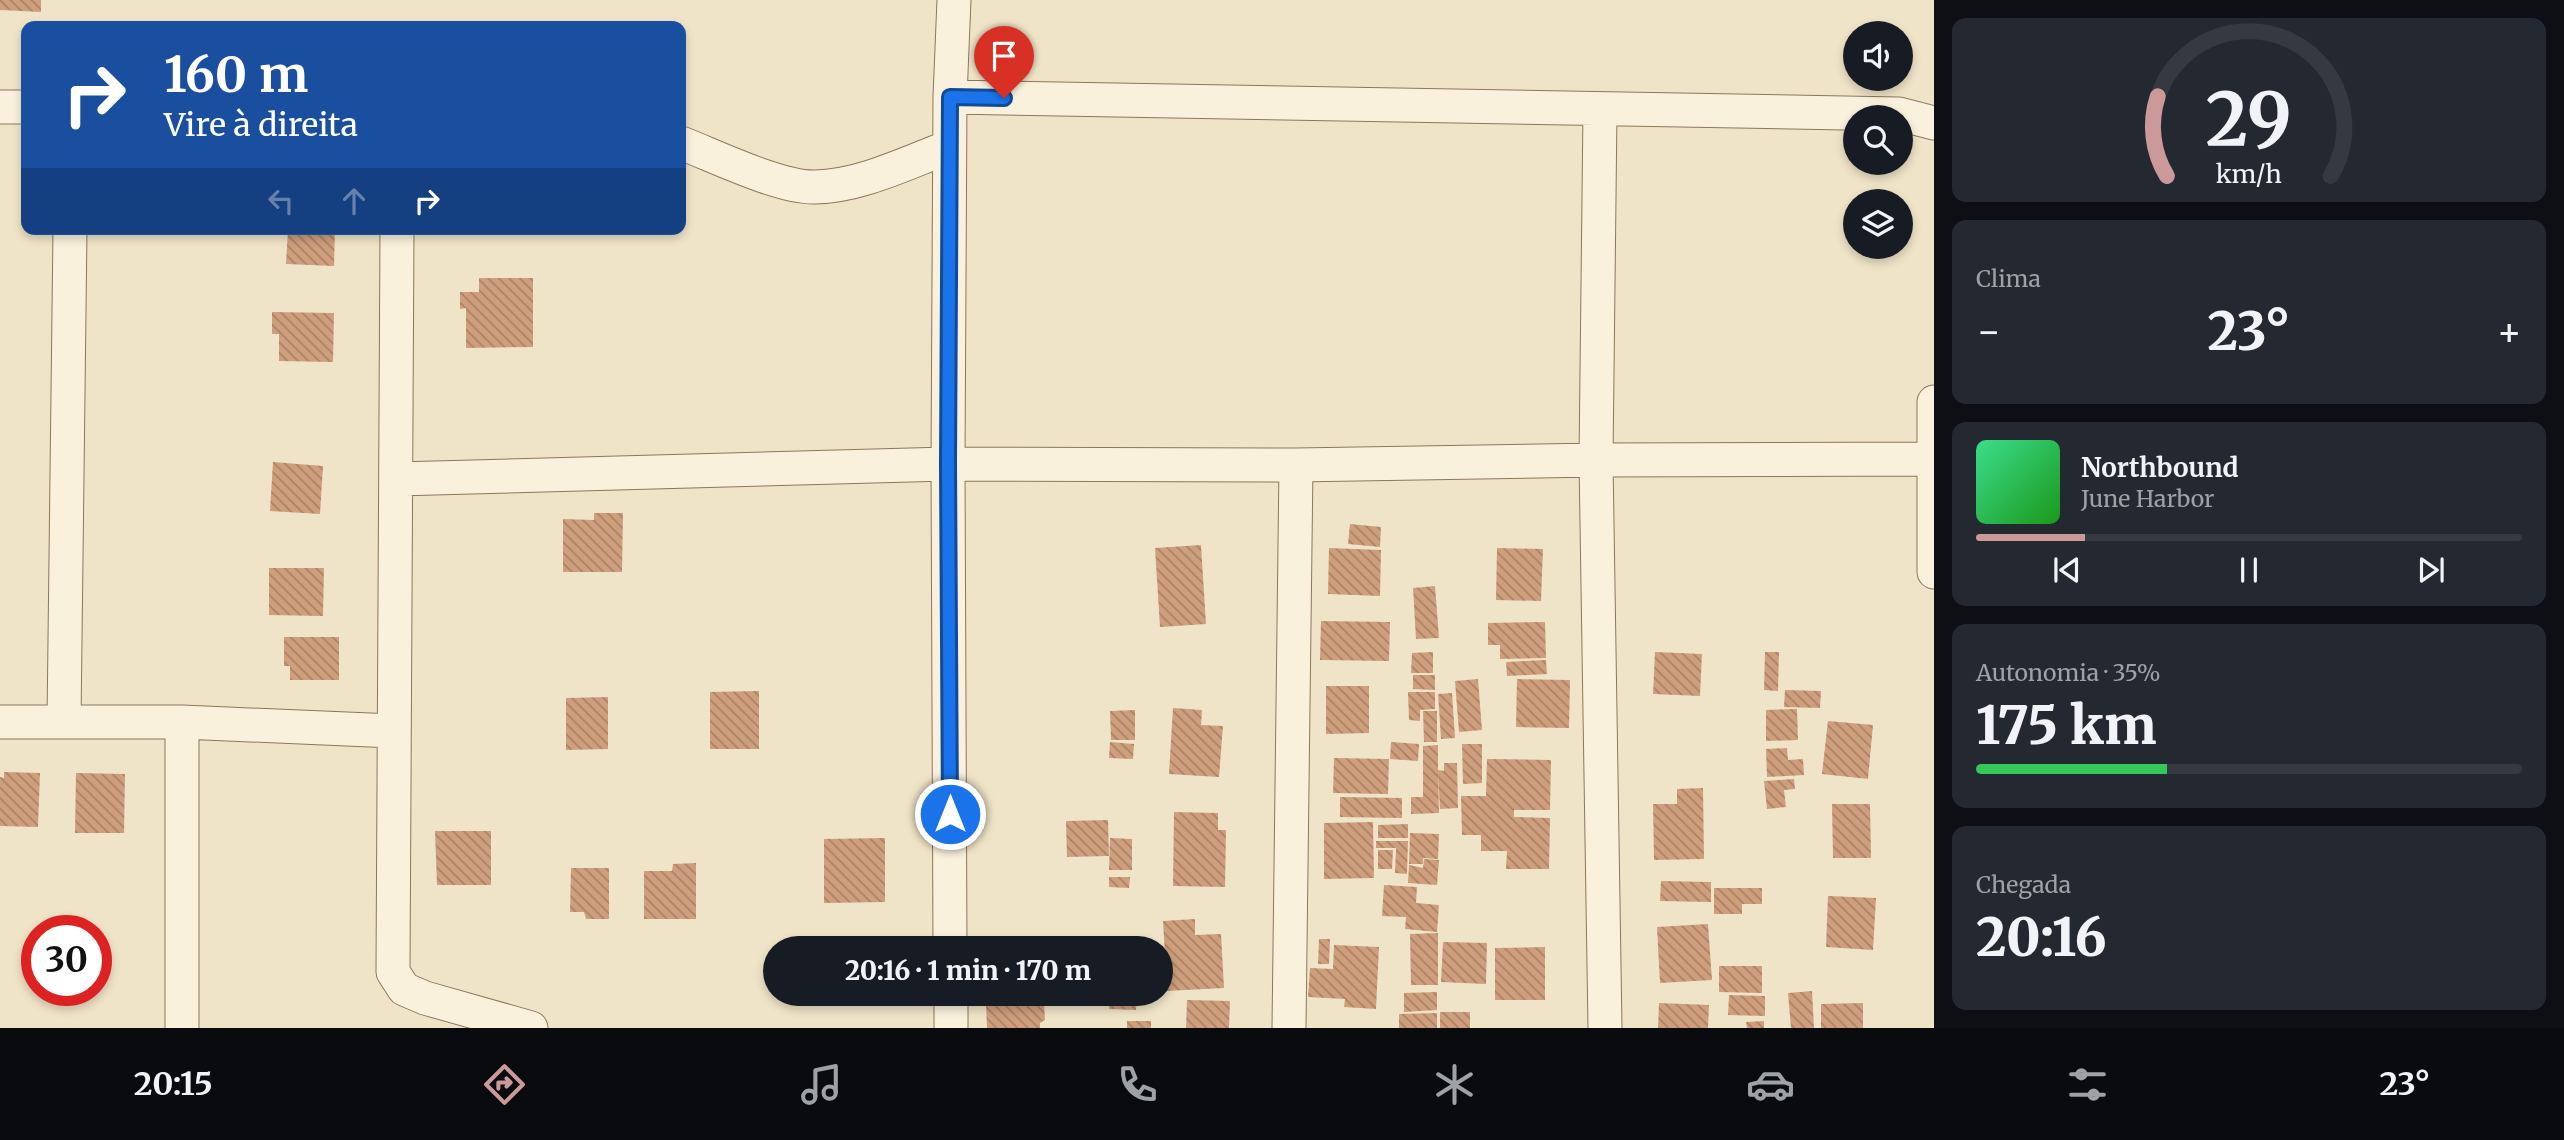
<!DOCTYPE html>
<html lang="pt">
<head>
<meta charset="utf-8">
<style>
	:root { --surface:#171b24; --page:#242831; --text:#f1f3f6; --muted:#9ea1a6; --line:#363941; --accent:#cc999b }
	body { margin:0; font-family:Merriweather,serif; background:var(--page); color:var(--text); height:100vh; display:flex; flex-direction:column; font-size:26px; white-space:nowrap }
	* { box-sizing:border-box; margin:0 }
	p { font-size:23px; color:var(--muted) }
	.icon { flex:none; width:38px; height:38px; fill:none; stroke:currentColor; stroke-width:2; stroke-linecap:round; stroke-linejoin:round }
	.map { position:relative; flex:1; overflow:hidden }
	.drawer { display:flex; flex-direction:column; gap:18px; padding:18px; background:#0d0f14; width:630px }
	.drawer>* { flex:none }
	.banner { position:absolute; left:21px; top:21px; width:665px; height:214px; border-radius:14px; box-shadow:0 4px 10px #0003; background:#1a4fa0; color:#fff; overflow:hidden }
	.fabs { position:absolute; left:1843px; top:21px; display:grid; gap:14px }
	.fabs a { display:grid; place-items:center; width:70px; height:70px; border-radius:50%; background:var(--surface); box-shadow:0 4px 10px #0003; font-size:35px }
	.speed { position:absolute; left:21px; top:915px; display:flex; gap:14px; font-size:35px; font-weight:700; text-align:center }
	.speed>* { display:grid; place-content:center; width:91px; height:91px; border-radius:50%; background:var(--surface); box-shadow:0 4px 10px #0003; line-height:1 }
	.speed .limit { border:10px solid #d22; background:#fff; color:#111 }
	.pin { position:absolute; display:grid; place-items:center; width:60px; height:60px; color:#fff; margin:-72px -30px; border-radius:50% 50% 50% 0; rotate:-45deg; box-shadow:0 0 7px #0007 }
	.pin .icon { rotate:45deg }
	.me { position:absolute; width:77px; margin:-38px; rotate:0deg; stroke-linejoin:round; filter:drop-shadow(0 0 5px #0008) }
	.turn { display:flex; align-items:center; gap:24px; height:147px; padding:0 28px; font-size:32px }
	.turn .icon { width:91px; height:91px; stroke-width:2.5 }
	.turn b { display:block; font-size:49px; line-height:60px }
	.lanes { display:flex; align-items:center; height:66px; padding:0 28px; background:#0003; justify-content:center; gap:35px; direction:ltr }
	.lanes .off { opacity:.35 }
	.big { font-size:52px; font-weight:800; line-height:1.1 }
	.drawer .tile { flex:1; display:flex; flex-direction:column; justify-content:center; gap:10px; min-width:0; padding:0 24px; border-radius:14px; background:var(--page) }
	.drawer .dial { align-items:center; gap:0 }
	.dial svg { height:182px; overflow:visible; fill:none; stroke:var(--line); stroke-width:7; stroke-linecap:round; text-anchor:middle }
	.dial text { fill:var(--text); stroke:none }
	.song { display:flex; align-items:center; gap:21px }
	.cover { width:84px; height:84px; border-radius:10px; background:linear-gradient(135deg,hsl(150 70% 55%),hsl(120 70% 35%)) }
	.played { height:7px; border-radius:4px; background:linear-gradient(90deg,var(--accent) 20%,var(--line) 20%) }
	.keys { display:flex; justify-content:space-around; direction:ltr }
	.heat { display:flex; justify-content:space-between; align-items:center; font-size:38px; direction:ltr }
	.charge { height:10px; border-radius:5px; background:linear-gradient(90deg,#34c759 35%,var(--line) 0) }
	.trip { position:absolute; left:763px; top:936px; width:410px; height:70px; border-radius:35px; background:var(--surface); box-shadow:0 4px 10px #0003; font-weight:800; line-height:70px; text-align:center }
	.dock { display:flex; height:112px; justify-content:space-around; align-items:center; background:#090b0e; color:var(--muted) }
	.dock .icon { width:49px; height:49px }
	.dock .current { color:var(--accent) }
	.dock b { font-size:32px; color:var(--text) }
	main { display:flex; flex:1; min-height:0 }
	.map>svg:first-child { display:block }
	.building { fill:url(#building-back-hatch) }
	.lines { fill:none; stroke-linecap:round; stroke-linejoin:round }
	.minor-casing { stroke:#8d765c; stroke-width:35 }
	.minor { stroke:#faf1dc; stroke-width:33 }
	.route-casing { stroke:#114b97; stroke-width:18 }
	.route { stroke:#1a73e8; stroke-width:12 }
</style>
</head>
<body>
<main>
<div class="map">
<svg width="1934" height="1028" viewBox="0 0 1934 1028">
	<defs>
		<pattern id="building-back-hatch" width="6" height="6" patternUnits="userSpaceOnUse" patternTransform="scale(1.75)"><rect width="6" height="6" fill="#cf9f7d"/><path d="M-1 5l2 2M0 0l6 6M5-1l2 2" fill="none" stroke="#a98266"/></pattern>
	</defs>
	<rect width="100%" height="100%" fill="#f0e4c8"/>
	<!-- building -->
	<path class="building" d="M0 0H41V12L0 10Z
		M288 229H335L334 266 286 264Z
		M479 278H533V347L466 348V308L460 309V292H479Z
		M272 312 334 313 333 362 279 361V334H272Z
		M273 462 323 466 320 514 270 511Z
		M594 513H623L622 572H563V519L594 520Z
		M1350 524 1381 527 1380 547 1348 544Z
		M1201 545 1206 624 1160 627 1155 548Z
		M1329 548 1381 550 1380 596 1328 594Z
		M1497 548 1543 549 1541 601 1496 600Z
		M269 568H324L323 616 269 615Z
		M1435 586 1439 638 1416 639 1413 588Z
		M1321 621 1390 622 1389 661 1320 660Z
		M1545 622 1546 658 1500 659V645H1488V623Z
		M284 637H339V680H290V666H284Z
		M1433 652V673H1411L1412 653Z
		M1655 652 1702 654 1700 696 1653 694Z
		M1765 652H1779L1778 691 1764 690Z
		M1546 660 1547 674 1507 676 1506 662Z
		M1413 675H1435V690L1413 689Z
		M1478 679 1482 730 1459 732 1455 681Z
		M1517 679 1570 680 1569 728 1516 727Z
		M1326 686H1369V733L1326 734Z
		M1785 690 1821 691 1820 708 1784 707Z
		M759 691V749H710V692Z
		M1408 692H1435V709L1420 710V721L1409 720Z
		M1452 693 1455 738 1441 739 1438 694Z
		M608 697V749L566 750V698Z
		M1173 708 1202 710 1201 725 1223 726 1219 777 1169 774Z
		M1797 709 1798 740 1766 741V710Z
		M1135 710V740H1111L1110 711Z
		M1423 711H1437V742H1424Z
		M1828 721 1873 725 1868 779 1822 774Z
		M1110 742 1134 744 1133 759 1109 758Z
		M1391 742 1419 744 1418 761 1390 759Z
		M1462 744H1482V783L1463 784Z
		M1438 745V770L1444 771V763H1457L1458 808 1440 809 1438 773 1439 813 1411 814V797H1423V746Z
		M1787 748 1788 760 1803 759 1804 775 1767 777 1766 749Z
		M1334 758 1389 759 1388 794 1333 793Z
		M1487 759 1551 760 1550 810H1514V817L1550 818 1549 869H1506L1507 851H1481V835H1462L1461 796H1486Z
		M4 772 40 773 38 827 0 826V777L4 778Z
		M76 773 125 774 124 833H75Z
		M1794 779 1795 789 1784 790 1786 807 1767 809 1764 781Z
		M1703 788 1704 859 1654 860 1653 804H1677V789Z
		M1340 797 1402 798V818L1340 817Z
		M1832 804H1870L1871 858H1833Z
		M1174 812 1218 813V830H1226L1225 887 1173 886Z
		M1108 820 1109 856 1067 857 1066 821Z
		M1373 822 1374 878 1324 879V823Z
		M1408 824V838H1378V825Z
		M435 831H491V885H437Z
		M1410 833 1439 834 1438 859 1423 858V864H1409Z
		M885 838V902L824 903V839Z
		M1110 838 1132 839V870H1109Z
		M1376 841H1408L1407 874 1395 873 1396 848H1376Z
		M1378 850H1393L1392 869H1378Z
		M1424 859 1439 860 1437 885 1408 883 1409 865 1423 868Z
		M696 863V919H644V871H672L673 864Z
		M571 868H609V919H586L584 912H570Z
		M1109 877H1130L1129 888 1109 887Z
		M1661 881 1711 882V902L1660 901Z
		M1384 885 1417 887 1416 903 1439 905 1437 932 1405 929 1406 917 1382 916Z
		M1714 888H1762V904H1742V914H1714Z
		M1828 896 1876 898 1873 950 1826 947Z
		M1195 919V935L1221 934 1224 988 1167 991 1163 921Z
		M1708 924 1712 980 1660 983 1657 927Z
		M1438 933V985H1411L1410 934Z
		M1319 939H1330L1329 964H1318Z
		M1443 942 1487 943 1486 984 1441 982Z
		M1334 945 1379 947 1376 1009 1344 1007 1345 999 1308 997 1310 968 1333 969Z
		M1545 947V1000H1495V948Z
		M1719 966H1762V993L1719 992Z
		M1812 991 1814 1028H1791L1788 993Z
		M1437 992V1010L1404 1012V993Z
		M1110 994 1137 995 1136 1010 1109 1009Z
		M1729 995 1765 996V1016L1728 1015Z
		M1187 1000 1230 1001 1229 1028H1186Z
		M1044 1003 1045 1020 1040 1023V1028H987L986 1004Z
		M1659 1003 1709 1005 1708 1028H1658Z
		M1863 1003V1028H1821V1004Z
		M1440 1012H1470V1028H1440Z
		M1437 1013V1028H1399V1014Z
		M1127 1021H1151V1028H1127Z
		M1764 1021V1028H1747L1746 1022Z"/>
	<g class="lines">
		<defs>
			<path id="minor" d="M950 97 1899 114 1934 123
				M0 107H26
				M1600 110 1596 460 1605 1028
				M681 143C715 156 780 188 815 187 861 186 906 163 949 147
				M397 229 393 972 404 989 425 998 531 1028
				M1934 402V572
				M396 479 948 464 1296 465 1596 460 1934 459
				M0 722H182L393 731
				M64 722 70 229
				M182 722V1028
				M950 948 948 464 950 97 954 0
				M951 994V1028
				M1289 1028 1296 465"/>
		</defs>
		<!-- minor casing -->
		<use href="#minor" class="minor-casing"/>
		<!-- minor -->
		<use href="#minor" class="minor"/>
	</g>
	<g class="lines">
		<defs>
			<path id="route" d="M950 814 948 464 950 97 1004 98"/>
		</defs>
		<!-- route casing -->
		<use href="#route" class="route-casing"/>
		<!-- route -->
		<use href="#route" class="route"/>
	</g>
</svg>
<div class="fabs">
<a><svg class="icon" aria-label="sound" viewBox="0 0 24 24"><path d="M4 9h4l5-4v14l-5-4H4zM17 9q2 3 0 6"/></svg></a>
<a><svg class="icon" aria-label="search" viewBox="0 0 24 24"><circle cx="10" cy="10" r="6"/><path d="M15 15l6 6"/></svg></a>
<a><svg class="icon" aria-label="layers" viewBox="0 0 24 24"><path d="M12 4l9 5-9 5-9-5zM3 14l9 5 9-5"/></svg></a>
</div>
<div class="speed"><div class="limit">30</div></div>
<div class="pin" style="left:1004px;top:98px;background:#d93025"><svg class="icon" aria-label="arrive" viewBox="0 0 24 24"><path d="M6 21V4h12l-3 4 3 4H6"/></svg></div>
<svg class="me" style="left:950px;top:814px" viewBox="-20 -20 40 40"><circle r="17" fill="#1a73e8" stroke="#fff" stroke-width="3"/><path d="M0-11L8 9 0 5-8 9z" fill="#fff"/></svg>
<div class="trip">20:16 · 1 min · 170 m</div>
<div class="banner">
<div class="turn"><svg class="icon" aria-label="right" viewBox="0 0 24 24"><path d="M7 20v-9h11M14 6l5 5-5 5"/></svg><div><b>160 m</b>Vire à direita</div></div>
<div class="lanes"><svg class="icon off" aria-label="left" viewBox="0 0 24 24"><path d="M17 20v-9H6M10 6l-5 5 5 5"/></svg><svg class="icon off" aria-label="ahead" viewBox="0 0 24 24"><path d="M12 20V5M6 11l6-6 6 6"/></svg><svg class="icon" aria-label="right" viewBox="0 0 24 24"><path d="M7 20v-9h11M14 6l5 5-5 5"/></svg></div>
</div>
</div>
<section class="drawer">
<div class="tile dial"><svg viewBox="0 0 100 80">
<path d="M14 69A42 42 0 1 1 86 69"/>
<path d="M14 69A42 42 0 0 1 10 34" stroke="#cc999b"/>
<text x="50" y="56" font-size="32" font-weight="700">29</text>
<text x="50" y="72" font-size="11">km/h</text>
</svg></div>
<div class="tile"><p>Clima</p>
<div class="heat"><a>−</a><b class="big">23°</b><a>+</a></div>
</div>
<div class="tile">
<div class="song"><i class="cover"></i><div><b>Northbound</b><p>June Harbor</p></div></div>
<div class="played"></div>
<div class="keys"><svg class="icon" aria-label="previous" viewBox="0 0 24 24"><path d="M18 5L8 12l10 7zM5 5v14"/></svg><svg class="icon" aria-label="pause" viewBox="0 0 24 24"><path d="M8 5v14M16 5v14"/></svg><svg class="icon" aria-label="next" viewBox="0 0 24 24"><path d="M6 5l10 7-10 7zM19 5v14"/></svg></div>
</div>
<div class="tile"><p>Autonomia · 35%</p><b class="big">175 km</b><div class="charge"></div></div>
<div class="tile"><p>Chegada</p><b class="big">20:16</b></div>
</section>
</main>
<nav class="dock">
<b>20:15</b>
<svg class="icon current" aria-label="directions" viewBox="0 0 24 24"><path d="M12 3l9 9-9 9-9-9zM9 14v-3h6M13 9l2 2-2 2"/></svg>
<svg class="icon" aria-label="music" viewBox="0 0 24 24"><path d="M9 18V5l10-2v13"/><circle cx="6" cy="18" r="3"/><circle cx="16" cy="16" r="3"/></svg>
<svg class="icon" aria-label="phone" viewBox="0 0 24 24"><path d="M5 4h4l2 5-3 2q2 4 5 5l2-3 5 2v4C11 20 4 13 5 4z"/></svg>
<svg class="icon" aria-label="climate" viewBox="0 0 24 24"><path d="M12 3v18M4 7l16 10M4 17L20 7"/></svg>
<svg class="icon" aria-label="car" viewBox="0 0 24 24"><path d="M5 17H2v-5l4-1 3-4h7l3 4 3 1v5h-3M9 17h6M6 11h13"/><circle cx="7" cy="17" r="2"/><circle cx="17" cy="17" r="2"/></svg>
<svg class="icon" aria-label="filters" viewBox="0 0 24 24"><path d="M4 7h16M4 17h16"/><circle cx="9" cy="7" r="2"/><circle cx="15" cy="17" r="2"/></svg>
<b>23°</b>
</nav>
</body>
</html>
